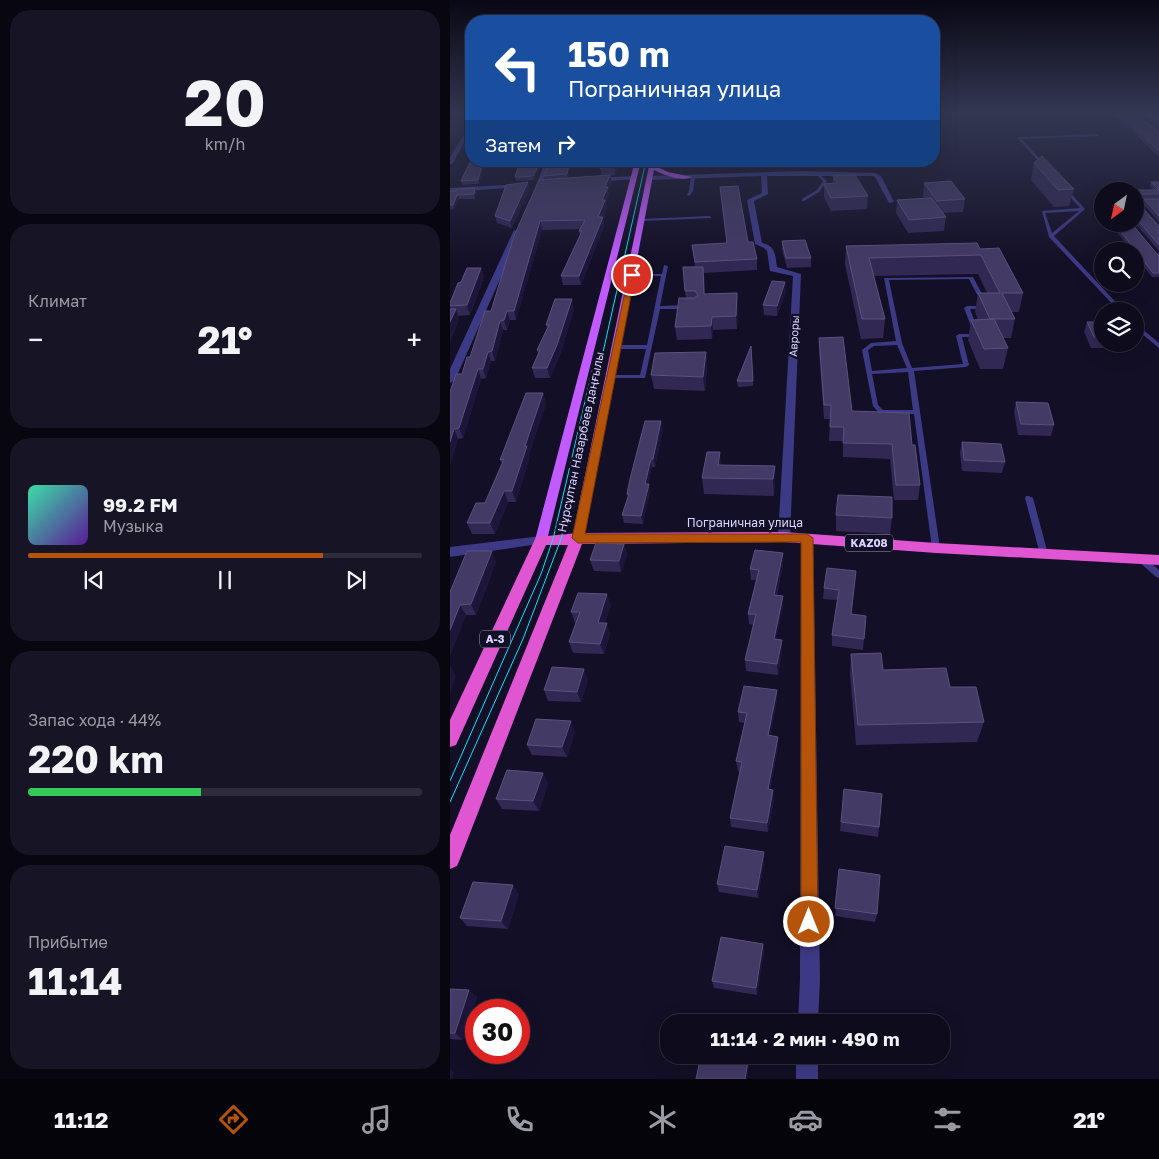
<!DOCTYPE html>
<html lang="ru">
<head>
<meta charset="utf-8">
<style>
	:root { --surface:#0e0b1c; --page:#171425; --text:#f1f3f6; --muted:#9b9ba3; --line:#2e2b3b; --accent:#b45309 }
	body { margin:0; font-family:"Golos Text",sans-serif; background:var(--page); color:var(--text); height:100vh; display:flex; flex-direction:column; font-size:19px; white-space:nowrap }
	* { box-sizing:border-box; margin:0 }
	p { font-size:16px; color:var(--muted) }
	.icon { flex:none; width:28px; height:28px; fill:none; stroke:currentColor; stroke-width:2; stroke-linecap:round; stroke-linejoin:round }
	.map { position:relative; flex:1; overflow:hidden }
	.panel { display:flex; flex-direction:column; gap:10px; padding:10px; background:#08060f; width:450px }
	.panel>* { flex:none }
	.banner { position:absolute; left:15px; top:15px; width:475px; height:152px; border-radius:20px; box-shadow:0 5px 20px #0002,0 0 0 1px var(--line); background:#1a4fa0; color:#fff; overflow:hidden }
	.needle { width:32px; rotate:213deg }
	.buttons { position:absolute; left:644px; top:182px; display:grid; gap:10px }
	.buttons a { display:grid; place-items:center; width:50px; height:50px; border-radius:50%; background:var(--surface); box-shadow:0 5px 20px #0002,0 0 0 1px var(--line); font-size:25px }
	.speed { position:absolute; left:15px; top:999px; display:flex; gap:10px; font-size:25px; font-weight:700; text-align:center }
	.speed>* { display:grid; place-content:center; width:65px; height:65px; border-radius:50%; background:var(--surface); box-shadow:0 5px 20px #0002,0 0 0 1px var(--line); line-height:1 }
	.speed .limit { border:8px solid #d22; background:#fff; color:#111 }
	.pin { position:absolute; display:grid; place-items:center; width:42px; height:42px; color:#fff; margin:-21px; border:2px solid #fff; border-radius:50%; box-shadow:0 1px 5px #0007 }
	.me { position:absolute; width:55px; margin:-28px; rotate:0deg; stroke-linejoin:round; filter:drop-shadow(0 0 4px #0008) }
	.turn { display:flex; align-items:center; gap:18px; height:105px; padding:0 20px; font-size:22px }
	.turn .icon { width:65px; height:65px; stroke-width:2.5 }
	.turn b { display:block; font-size:35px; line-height:42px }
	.then { display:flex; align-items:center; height:48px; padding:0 20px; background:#0003; gap:10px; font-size:19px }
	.big { font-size:38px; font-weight:700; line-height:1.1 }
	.panel .widget { flex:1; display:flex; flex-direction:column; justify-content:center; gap:8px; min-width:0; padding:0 18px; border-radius:20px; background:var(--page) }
	.panel .dial { align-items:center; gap:0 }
	.dial b { font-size:65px; line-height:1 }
	.song { display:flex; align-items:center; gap:15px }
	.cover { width:60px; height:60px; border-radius:8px; background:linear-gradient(135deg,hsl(160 70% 55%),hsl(270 70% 35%)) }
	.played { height:5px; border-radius:2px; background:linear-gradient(90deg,var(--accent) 75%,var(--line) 75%) }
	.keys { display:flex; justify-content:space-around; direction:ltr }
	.heat { display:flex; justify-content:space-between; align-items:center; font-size:28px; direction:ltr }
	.charge { height:8px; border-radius:4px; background:linear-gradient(90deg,#34c759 44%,var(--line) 0) }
	.trip { position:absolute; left:210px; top:1014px; width:290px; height:50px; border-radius:20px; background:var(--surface); box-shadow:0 5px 20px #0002,0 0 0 1px var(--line); font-weight:700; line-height:50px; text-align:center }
	.menu { display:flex; height:80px; justify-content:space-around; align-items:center; background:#06040b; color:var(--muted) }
	.menu .icon { width:35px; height:35px }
	.menu .selected { color:var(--accent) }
	.menu b { font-size:22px; color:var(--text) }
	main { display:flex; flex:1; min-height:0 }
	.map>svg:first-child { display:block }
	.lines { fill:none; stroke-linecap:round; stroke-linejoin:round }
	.service { fill:#3d3a85; fill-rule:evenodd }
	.minor { fill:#3d3a85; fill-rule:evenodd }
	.primary { fill:#c25bff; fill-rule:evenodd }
	.trunk { fill:#e055d1; fill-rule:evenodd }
	.tram { stroke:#00e5ff; stroke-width:1 }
	.wall { fill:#312854 }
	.shaded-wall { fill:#1d163a }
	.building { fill:#433a66; stroke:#5a527e }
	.route { fill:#b45309; stroke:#753606 }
	.labels { text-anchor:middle; stroke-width:5; stroke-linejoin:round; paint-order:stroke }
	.far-street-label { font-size:11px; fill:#d9d4ff; stroke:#130f26 }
	.shield { fill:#130f26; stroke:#9e99be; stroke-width:1 }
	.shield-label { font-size:11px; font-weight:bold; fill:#d9d4ff }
	.street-label { font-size:12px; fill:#d9d4ff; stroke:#130f26 }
</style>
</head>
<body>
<main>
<section class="panel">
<div class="widget dial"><b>20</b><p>km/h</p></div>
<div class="widget"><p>Климат</p>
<div class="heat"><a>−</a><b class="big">21°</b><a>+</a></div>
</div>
<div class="widget">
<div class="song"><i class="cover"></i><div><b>99.2 FM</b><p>Музыка</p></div></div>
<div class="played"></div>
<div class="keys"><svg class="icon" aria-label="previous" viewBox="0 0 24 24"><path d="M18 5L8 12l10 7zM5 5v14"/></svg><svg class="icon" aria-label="pause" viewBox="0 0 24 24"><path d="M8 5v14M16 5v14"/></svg><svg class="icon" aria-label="next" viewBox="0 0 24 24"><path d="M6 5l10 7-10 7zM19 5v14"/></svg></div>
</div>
<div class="widget"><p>Запас хода · 44%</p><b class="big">220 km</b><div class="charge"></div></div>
<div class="widget"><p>Прибытие</p><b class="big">11:14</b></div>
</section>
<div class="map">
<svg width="709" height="1079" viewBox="0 0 709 1079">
	<rect width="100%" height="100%" fill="#130f26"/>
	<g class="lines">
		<!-- service -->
		<path class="service" d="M648 134 649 136 572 139 596 166 595 168 567 138 569 137Z
			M378 161H382L383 164 439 161 351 168 349 167 379 164Z
			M368 173 377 181 369 192 354 201H352V199L367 190 373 181 366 174Z
			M243 176 245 177 243 191 239 196 237 195 239 191 241 177Z
			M615 189H617L635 209 604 236 674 311H669L599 237 592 211 630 208 615 191ZM629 211 602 233 595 213Z
			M685 200H709V202H689L693 207 691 208 685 202Z
			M259 216 261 217V218L192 221 190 220 192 219Z
			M214 265 218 266 210 306 238 305 241 307 238 309H210L195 378H158L157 377 160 375H190L196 349H166L163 347 166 345H197L211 276H181L179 275 181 274H212Z
			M523 277 539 307 536 309H520L530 335 527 337H512L519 365 516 367 464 371 490 548 486 551 482 548 464 414H431L429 413 423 406 412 350 421 343 446 341 434 278ZM519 279 533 306H517L514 308 524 334H509L506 336 513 364 462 368 452 343 439 280ZM447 345 457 368 422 371 418 350 424 346ZM458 372 463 410H433L428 405 422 374Z
			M685 323 709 343V348L685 328Z
			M576 496H579L583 498 598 554 597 556 594 557 590 554 575 498Z
			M691 556 694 557 709 570V578L706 577 688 561 687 559 688 557Z"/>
		<!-- minor -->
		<path class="minor" d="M0 112H18L0 115Z
			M679 112H686L709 131V136Z
			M21 123V130L3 163 0 165V157Z
			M95 161H101L88 194 83 195Z
			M351 171 425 173 431 176 444 202 439 203 425 177 422 176H317L318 194 304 201 312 243C326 246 325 255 327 267L351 274 340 537 334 541 328 537 343 276 320 271 317 251 314 248 305 244 297 200 312 193 311 176 199 180 196 178 199 176Z
			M184 176 186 177V179L145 182 142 180 145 178Z
			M74 184 75 185 72 187 0 192V188Z
			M64 230 71 232 5 380 0 383V369Z
			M357 534 363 538 370 979 368 1022H348L350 979 351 538Z
			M91 536 97 540 95 543 0 557V547Z
			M346 1055H368V1079H346Z"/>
		<!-- primary -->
		<path class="primary" d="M185 161H191L97 540 91 544 85 540Z
			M200 161H206L205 166 218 172 242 177C232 182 214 175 204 170L134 538 128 542 122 538Z"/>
		<!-- trunk -->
		<path class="trunk" d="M334 532 486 543 709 555V565L486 553 334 542 132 544 10 859 7 866 0 869V835L118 545H96L6 745 0 747V720L86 537 128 533Z"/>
		<!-- tram -->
		<path class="tram" d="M0 781 91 574 103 539 144 363
			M0 802 73 639 111 539 196 161"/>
	</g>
	<!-- wall -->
	<path class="wall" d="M662 112H682L709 133V157Z
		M689 112H709V129Z
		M35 161 29 184 13 185 11 181Z
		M70 161H94L84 180 66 181 65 177Z
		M100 161H121L118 178 152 176 150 168 153 161H171L165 175 160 176 162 183 158 191 159 195 156 203 157 209 153 218 154 226 131 285H113L111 276 130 235 129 231 130 229 92 230 66 320H60L57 330H53L45 361H41L36 378 31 379 13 438 8 439 0 465V392L12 374 20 357 41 311 95 180 94 176Z
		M226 161H281L282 167H267L266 164 227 165Z
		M584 163 624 189 619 206 604 207 581 180Z
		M383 176 418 196 417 209 381 211 374 197V184L383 183Z
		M701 182H709V199H685V191H667V190H703L700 186Z
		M474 183 515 199 513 212 493 213 496 217 494 231 458 233 446 213 447 200 474 198 473 196Z
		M270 187 307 259V270L254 273 255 294 287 293 288 306 287 329 263 330 262 339 227 340 225 327 236 298 235 291 245 267 242 245 277 243Z
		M80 189 62 228 47 223 45 216Z
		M0 191 27 192 25 199H9L4 209 0 210Z
		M685 199 709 226V251L685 223 686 219 685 218Z
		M694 199H709V222L693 204Z
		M661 224H682L707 254 709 255V277H702L685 256V251H682Z
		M332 241 361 258V267L337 268 332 250Z
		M396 246 530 249 573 293 569 312H562L565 319 561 338H553L558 348 553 369H530L518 340 521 320H528L525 312 528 293H537L528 274 424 276 435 319 433 338 411 339 395 264Z
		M31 268 34 277 20 315 8 316 9 319 0 342V303L11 282Z
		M336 292 327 316 314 315 313 305Z
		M124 309 110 355 100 378H85L82 368 88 354 87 350 97 328 96 325Z
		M637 322H652V344H678L677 348H641L634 332Z
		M369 338 402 411 462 445 470 485 468 500H444L440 459 393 457V441H379L380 419H374L369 351Z
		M256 352 257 366 255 391 204 389 201 375Z
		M287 381H303V386L288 387Z
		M93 393 96 404 79 454 80 456 66 502H58L45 534H22L17 523 35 503 52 463 50 460Z
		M566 402 604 425 601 436 568 435 564 412Z
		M213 429 205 467H202L198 484 200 491 193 524 174 523 172 515 178 498 177 494Z
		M512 442 555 462 552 473 512 471 510 453Z
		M272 465 325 466V482L324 496 254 494 252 478Z
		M386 515 442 518 440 534 386 531Z
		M174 544 177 555 171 572 144 571 140 560Z
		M333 553V564L327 595 333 606 326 639 332 640V651L328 675 296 671 295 660 304 625 299 624 298 614 306 580H301L300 569Z
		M46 562 26 615H16L0 655V592Z
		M406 571 401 615 416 616 413 650 382 646V635L387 600 373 599 374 588Z
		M161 605 155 623 160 634 154 654 123 653 119 642 126 623H125L121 612Z
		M401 654 433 670 500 687 534 722 527 742 406 745 400 675Z
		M138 680 131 702 98 701 94 690Z
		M327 690V700L320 736 328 747 320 789 324 799 318 832 281 827 280 818 290 772 288 771 286 761 295 723 289 722 288 712Z
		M125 732 117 757 82 755 77 745Z
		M98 783 89 811 52 809 46 799Z
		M394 789 429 827 428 837 390 831Z
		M314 852V861L308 898 269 892 267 884Z
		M389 869 427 914 425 922 385 916Z
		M69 894 58 929 17 926 10 918Z
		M313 944 314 951 307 995 264 988 262 981Z
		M0 989 27 997 13 1040 0 1039Z"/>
	<!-- shaded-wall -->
	<path class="shaded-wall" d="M33 161H35L29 184 28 180Z
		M91 161H94L84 180 83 176Z
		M120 161H121L118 178 117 174Z
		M167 161H171L165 175 164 167Z
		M361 161H376L361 164Z
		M160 175 162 183 158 191 159 195 156 203 157 209 153 218 154 226 131 285 129 276 148 217 155 187Z
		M78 182 80 189 62 228 60 221Z
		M25 188 27 192 25 199 24 194Z
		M7 195 9 199 4 209 3 205Z
		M90 221 92 230 66 320 64 311Z
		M253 267 254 279 255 307 254 294Z
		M31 268 34 277 20 315 17 305Z
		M335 282 336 292 327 316V306Z
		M287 293 288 306 287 329 286 316Z
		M122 299 124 309 110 355 100 378 97 368Z
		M6 309 9 319 0 342V322Z
		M57 311 60 320 57 330 54 320Z
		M262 317 263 330 262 339 261 326Z
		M50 321 53 330 45 361 42 351Z
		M38 352 41 361 36 378 33 369Z
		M256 352 257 366 255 391 253 377Z
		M28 369 31 379 13 438 9 428Z
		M93 393 96 404 79 454 80 456 66 502 62 491 75 446Z
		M211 421 213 429 205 467 203 459Z
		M4 429 8 439 0 465V442Z
		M270 452 272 469 268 465Z
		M201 459 202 467 196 491 195 484Z
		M325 466V482L324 496 323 479Z
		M199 484 200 491 193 524 191 516Z
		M54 491 58 502 45 534 40 523Z
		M174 544 177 555 171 572 169 561Z
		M42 551 46 562 26 615 21 604Z
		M333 553V564L324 605V595Z
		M157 594 161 605 152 633 148 623Z
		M333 596V606L324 650V639Z
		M10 605 16 615 0 655V630Z
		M157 623 160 634 154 654 150 644Z
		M332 640V651L328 675 327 664Z
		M0 665 6 676 0 693Z
		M134 669 138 680 131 702 127 692Z
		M327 690V700L318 745V735Z
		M121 721 125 732 117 757 112 747Z
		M328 737V747L318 799V789Z
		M93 773 98 783 89 811 83 801Z
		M323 790 324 799 318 832 317 823Z
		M314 852V861L308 898 307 890Z
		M63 885 69 894 58 929 51 921Z
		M313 944 314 951 307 995 306 988Z
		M19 990 27 997 13 1040 5 1033Z
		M299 1055H300L301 1058 297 1079H295Z
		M0 1069 4 1072 2 1079H0Z"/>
	<!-- building -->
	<path class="building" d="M667 112H682L709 133V151Z
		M695 112H709V124Z
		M592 156 624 189 608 190 584 163Z
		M21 160V161H33L28 180 11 181Z
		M70 161H91L83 176 65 177Z
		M100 161H120L117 174 94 176Z
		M153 161H167L164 167 150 168Z
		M160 175 155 187H158L152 200H155L148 217H153L129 276H111L132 231H129L135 220 90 221 64 311H57L54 320 50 321 42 351 38 352 33 369H28L9 428 4 429 0 442V392L6 374H12L17 357H20L35 311H41L64 236 89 180Z
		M405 175 418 196 381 198 374 184 387 183 383 176Z
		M501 181 515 199 487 201 474 183Z
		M78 182 60 221 45 216 56 185Z
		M701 182H709V194H685V191H668L667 190H709Z
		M288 186 298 242H303L307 259 245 262 242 245 277 243 270 187Z
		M25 188 24 194 7 195 3 205H0V191H6L7 189Z
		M481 198 496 217 459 220 447 200Z
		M685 199 709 226V245L686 218H690L685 212Z
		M694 199H709V216Z
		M665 224H682L707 254H709V273H703Z
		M355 240 361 258H336L332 241Z
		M527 243 530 249 549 248 573 293H552L565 319H540L528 293H550L531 255 419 258 435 319H412L396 246Z
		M233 267H253L254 294 287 293 286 316 262 317 261 326 225 327 229 298H244L248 295 245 291H235Z
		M17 268H31L17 305 0 306V303L8 283 11 282Z
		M322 281 335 282 327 306 313 305Z
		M105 299H122L107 345 97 368H82L90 350H87L99 325H96Z
		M0 309H6L0 322Z
		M544 319 558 348 534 349 521 320Z
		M637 322H652V338L644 337Z
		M393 337 402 411 459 413 462 445H465L470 485H446L442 444 393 443 394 427H380L381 405H374L369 338Z
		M301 346 303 381H287Z
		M256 352 253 377 201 375 205 353Z
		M76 393H93L75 446H77L62 491H54L40 523H17L26 503H35L54 459 50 460Z
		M566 402 598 403 604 425 571 424Z
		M195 421H211L203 459H201L195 484H199L191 516 172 515 179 494H177L180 479Z
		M512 442 551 444 555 462 514 460Z
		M257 452H270L268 465 325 466 323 479 252 478Z
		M388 495 442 497V518L386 515Z
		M146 543 174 544 169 561 140 560Z
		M305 550 333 553 324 595 333 596 324 639 332 640 327 664 295 660 306 614H298L309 570 300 569Z
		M17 551H42L21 604 10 605 0 630V592Z
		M377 568 406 571 401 614 416 616 414 639 382 635 389 590 374 588Z
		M128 593 157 594 148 623H157L150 644 119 642 130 612H121Z
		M431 653 433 670 496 668 500 687H526L534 722 408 725 401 654Z
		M102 667 134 669 127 692 94 690Z
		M294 686 327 690 318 735 328 737 318 789 323 790 317 823 280 818 292 762 286 761 297 713 288 712Z
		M86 719 121 721 112 747 77 745Z
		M57 770 93 773 83 801 46 799Z
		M394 789 432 794 429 827 391 822Z
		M275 846 314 852 307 890 267 884Z
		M389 869 430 875 427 914 385 908Z
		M23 882 63 885 51 921 10 918Z
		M271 937 313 944 306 988 262 981Z
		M0 989 19 990 5 1033H0Z
		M251 1055H299L295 1079H246Z"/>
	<!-- sky -->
	<linearGradient id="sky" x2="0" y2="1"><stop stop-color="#0a0815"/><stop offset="0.43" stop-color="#333752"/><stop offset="1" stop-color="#333752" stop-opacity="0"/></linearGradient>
	<rect width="709" height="263" fill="url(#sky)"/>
	<!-- route -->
	<path class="route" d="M179 273 185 275 135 534H357L363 538 368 922 365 928 359 930 353 928 351 922V542L128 543 122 538Z"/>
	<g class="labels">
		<!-- far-street labels -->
		<g class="far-street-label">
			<text transform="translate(344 336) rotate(-87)" y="4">Авроры</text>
		</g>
		<!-- shield labels -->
		<g class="shield">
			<rect x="395" y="534.5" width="48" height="17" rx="4"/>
			<rect x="30" y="630.5" width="30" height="17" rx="4"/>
		</g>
		<g class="shield-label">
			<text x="419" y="547">KAZ08</text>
			<text x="45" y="643">А-3</text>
		</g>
		<!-- street labels -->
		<g class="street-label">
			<text transform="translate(131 442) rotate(-78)" y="4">Нұрсұлтан Назарбаев даңғылы</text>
			<text x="295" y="527">Пограничная улица</text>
		</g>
	</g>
</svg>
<div class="buttons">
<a><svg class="needle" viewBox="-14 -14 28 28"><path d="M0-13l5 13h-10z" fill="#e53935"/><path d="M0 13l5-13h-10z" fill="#9b9ba3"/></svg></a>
<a><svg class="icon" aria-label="search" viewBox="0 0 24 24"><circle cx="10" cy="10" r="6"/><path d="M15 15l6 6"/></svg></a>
<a><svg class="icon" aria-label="layers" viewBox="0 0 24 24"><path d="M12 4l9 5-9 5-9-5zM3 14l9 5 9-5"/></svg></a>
</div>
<div class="speed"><div class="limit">30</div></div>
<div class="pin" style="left:182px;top:275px;background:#d93025"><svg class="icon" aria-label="arrive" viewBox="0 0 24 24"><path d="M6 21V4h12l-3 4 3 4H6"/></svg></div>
<svg class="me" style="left:359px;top:922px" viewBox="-20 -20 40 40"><circle r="17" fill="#b45309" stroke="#fff" stroke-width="3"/><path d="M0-11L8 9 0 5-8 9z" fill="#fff"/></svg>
<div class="trip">11:14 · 2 мин · 490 m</div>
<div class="banner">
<div class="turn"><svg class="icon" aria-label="left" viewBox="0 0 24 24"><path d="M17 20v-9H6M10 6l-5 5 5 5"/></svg><div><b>150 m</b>Пограничная улица</div></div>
<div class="then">Затем<svg class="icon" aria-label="right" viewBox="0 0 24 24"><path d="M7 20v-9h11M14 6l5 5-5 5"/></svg></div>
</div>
</div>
</main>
<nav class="menu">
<b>11:12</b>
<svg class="icon selected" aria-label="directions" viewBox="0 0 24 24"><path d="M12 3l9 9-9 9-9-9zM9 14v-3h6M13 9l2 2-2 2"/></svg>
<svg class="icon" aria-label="music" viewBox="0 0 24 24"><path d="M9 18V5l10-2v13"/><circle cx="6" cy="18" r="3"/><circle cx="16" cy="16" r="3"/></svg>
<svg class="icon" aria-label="phone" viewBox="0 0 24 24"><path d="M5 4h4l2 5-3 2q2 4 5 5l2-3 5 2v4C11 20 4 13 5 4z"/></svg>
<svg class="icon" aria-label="climate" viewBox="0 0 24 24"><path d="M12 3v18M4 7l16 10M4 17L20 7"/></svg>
<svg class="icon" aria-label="car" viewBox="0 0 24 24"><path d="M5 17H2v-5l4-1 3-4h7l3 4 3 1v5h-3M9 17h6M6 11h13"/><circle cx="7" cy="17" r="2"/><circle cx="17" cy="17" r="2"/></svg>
<svg class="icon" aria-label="filters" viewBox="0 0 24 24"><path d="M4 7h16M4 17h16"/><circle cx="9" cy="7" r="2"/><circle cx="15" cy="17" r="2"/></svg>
<b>21°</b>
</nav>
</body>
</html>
